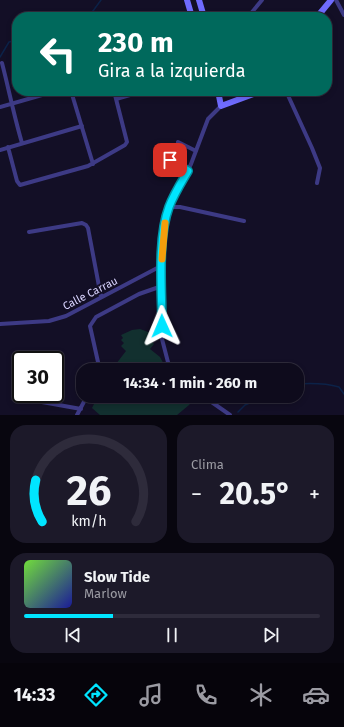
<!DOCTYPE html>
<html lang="es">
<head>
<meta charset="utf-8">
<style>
	:root { --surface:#0e0b1c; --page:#1c1929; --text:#f1f3f6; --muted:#9b9ba3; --line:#2e2b3b; --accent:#00e5ff }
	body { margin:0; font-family:"Fira Sans",sans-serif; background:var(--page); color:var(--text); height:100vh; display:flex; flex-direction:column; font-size:15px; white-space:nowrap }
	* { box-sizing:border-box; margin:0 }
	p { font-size:13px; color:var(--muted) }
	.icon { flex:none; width:22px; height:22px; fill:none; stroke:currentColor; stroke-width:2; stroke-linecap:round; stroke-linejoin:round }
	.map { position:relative; height:415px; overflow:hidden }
	.sheet { display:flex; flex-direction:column; gap:10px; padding:10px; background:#08060f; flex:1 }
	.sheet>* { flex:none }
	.hud { position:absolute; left:12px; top:12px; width:320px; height:84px; border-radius:16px; box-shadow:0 2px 6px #0003,0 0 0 1px var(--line); background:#00695c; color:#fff; overflow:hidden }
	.speed { position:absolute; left:12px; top:351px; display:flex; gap:8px; font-size:20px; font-weight:700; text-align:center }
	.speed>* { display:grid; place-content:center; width:52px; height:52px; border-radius:50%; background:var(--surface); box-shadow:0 2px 6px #0003,0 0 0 1px var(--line); line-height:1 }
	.speed .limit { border:2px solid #111; border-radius:6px; background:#fff; color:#111 }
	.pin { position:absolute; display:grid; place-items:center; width:34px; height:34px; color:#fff; margin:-17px; border-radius:8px; box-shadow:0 2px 6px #0006 }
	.me { position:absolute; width:44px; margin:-22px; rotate:359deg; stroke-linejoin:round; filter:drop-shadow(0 0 3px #0008) }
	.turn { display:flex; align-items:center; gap:14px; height:84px; padding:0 20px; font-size:18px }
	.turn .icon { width:52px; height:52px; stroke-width:2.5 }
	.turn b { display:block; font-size:28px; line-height:34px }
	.big { font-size:30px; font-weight:700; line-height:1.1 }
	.sheet .card { flex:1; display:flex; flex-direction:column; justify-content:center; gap:6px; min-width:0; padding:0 14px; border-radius:16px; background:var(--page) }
	.sheet .dial { align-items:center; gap:0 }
	.dial svg { height:104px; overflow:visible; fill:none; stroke:var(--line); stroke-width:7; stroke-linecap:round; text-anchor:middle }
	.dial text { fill:var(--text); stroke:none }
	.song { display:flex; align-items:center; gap:12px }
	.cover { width:48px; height:48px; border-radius:6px; background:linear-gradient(135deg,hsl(100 70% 55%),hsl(240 70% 35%)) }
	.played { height:4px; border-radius:2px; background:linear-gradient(90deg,var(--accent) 30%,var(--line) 30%) }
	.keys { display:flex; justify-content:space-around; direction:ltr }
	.heat { display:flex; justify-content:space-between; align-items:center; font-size:22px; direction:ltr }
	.sheet .tiles { flex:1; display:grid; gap:10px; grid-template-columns:1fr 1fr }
	.card:last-child { grid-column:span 2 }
	.trip { position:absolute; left:76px; top:363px; width:228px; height:40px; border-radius:16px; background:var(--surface); box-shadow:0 2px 6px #0003,0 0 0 1px var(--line); font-weight:700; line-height:40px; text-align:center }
	.tab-bar { display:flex; height:64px; justify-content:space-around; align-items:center; background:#06040b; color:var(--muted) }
	.tab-bar .icon { width:28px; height:28px }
	.tab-bar .active { color:var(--accent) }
	.tab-bar b { font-size:18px; color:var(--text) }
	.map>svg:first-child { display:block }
	.green { fill:#12302f }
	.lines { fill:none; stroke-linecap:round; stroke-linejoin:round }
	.stream { stroke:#0c2248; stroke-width:1.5 }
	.street { stroke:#3d3a85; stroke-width:4 }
	.secondary { stroke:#6f6bff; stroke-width:6 }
	.route-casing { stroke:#0095a6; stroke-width:10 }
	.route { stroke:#00e5ff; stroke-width:7 }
	.slow { stroke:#f59e0b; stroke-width:7 }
	.labels { text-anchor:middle; stroke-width:4; stroke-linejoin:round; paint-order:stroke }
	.street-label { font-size:11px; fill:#d9d4ff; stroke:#130f26 }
</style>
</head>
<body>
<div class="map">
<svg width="344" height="415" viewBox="0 0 344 415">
	<rect width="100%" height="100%" fill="#130f26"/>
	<!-- green -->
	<path class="green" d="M140 329 151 333 150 335 153 337 150 340 154 344 150 349 160 357 167 370H113L117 365 116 364 126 351 121 346 124 343 121 340 123 338 121 335 132 330Z
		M98 396H196V397L189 405 177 415H100L92 408Z"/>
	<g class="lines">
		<!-- stream -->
		<path class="stream" d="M87 17 90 15 101 0
			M0 57 9 42 17 40
			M297 384C312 383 325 383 339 387L344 394
			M238 412 245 405 267 396"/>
		<!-- street -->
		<path class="street" d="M336 0 344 15
			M248 17 262 0
			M2 63C9 90 14 116 22 143
			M71 91 93 164
			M154 91 156 93
			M286 91 312 148 320 168 317 183
			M116 99 144 91
			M0 107 56 91
			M178 142 196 151
			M8 147 17 181 20 185 88 166 125 145 127 142 114 91
			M0 150 82 126
			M170 160 187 171
			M169 207H180L244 221
			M29 232 82 223 86 225 88 228 101 297
			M0 324 49 321 66 316 161 266
			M96 370 98 362 90 326 96 317 139 294 162 286
			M173 370 169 366 162 339 161 266 164 231 169 207 191 164 208 119 221 106
			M203 396 230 415
			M42 402 81 409
			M77 415 87 396"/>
		<!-- secondary -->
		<path class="secondary" d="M187 0 192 17
			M199 0 204 17
			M317 17 331 0
			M218 91 221 106 256 93 258 91"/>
	</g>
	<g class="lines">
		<defs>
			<path id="route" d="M162 326C162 291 157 239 169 207 174 194 181 183 188 171L170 160"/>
		</defs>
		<!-- route casing -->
		<use href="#route" class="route-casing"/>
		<!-- route -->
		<use href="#route" class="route"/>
		<!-- slow -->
		<path class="slow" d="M162 259 165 223"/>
	</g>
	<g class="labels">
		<!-- street labels -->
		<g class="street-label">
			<text transform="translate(90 293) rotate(-27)" y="4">Calle Carrau</text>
		</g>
	</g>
</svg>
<div class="speed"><div class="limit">30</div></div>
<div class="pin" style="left:170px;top:160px;background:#d93025"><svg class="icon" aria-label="arrive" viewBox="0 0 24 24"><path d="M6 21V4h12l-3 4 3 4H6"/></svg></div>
<svg class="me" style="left:162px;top:326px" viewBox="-20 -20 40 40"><path d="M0-17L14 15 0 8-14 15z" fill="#00e5ff" stroke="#fff" stroke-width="4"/></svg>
<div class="trip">14:34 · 1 min · 260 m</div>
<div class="hud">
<div class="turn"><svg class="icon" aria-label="left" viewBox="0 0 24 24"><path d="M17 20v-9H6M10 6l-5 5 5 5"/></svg><div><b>230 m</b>Gira a la izquierda</div></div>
</div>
</div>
<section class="sheet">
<div class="tiles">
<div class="card dial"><svg viewBox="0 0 100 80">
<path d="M14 69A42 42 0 1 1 86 69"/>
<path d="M14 69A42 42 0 0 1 9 37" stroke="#00e5ff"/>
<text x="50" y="56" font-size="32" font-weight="700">26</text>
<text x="50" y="72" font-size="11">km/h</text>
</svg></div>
<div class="card"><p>Clima</p>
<div class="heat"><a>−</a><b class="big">20.5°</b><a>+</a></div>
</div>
<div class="card">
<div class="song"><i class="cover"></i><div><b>Slow Tide</b><p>Marlow</p></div></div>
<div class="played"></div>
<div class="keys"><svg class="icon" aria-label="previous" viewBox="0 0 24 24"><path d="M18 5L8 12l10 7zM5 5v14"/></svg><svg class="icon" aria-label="pause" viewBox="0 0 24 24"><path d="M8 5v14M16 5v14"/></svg><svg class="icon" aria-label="next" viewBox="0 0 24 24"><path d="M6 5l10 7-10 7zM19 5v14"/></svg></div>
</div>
</div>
</section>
<nav class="tab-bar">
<b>14:33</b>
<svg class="icon active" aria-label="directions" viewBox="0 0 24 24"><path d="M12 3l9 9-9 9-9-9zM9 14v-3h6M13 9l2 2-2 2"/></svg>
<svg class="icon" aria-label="music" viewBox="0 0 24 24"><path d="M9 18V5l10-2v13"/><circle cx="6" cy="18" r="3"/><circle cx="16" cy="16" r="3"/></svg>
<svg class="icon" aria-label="phone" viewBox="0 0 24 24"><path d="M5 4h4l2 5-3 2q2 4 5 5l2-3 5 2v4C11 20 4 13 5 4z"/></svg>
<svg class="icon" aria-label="climate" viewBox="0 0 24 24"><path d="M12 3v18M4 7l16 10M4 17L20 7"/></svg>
<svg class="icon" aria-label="car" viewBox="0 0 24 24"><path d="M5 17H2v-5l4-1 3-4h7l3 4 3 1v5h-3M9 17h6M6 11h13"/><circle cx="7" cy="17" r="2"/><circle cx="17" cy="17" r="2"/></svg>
</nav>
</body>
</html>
